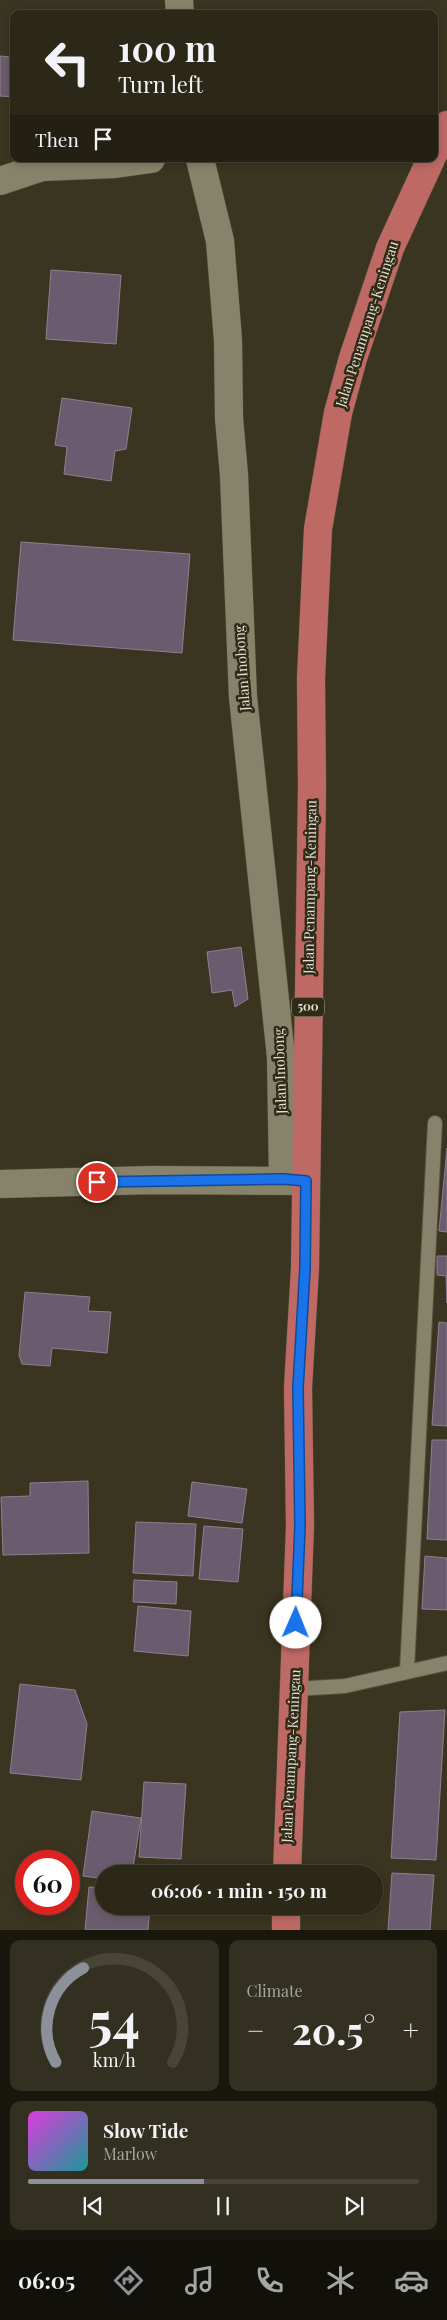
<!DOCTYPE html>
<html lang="en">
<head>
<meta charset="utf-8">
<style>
	:root { --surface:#2c2818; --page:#343021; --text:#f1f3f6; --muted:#a6a6a2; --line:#484437; --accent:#8c9099 }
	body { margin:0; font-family:"Playfair Display",serif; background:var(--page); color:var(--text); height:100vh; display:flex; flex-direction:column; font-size:19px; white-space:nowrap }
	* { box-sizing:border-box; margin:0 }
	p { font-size:16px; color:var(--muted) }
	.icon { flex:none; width:28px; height:28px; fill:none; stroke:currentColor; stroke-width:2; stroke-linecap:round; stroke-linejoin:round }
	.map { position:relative; height:1930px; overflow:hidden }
	.side { display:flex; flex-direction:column; gap:10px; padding:10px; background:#18160d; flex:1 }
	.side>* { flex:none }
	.guide { position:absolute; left:10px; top:10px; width:428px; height:152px; border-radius:10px; box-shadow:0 2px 8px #0003,0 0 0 1px var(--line); background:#2c2818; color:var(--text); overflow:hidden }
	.speed { position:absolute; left:15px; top:1850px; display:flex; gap:10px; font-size:25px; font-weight:700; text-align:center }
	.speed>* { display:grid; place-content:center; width:65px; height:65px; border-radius:50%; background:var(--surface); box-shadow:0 2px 8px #0003,0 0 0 1px var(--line); line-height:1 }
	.speed .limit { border:8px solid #d22; background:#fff; color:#111 }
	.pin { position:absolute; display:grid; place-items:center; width:42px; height:42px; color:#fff; margin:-21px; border:2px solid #fff; border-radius:50%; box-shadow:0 1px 5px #0007 }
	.me { position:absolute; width:55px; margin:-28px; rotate:1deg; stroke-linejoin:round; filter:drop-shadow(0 0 4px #0008) }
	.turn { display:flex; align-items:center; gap:18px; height:105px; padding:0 25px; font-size:22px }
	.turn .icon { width:65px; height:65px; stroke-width:2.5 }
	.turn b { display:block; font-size:35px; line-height:42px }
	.then { display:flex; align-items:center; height:48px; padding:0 25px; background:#0003; gap:10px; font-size:19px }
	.big { font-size:38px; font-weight:700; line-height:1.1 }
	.side .widget { flex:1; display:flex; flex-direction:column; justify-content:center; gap:8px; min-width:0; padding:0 18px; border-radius:10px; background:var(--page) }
	.side .dial { align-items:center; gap:0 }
	.dial svg { height:130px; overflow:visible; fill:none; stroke:var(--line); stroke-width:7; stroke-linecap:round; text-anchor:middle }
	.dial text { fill:var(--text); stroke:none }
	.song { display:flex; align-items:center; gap:15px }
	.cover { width:60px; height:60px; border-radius:8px; background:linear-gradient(135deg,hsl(300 70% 55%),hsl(180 70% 35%)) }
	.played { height:5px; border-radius:2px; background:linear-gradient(90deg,var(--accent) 45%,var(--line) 45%) }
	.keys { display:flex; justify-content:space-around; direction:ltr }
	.heat { display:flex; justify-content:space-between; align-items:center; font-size:28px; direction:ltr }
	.side .tiles { flex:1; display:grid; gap:10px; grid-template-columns:1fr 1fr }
	.widget:last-child { grid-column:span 2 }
	.trip { position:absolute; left:95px; top:1865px; width:288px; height:50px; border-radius:25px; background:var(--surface); box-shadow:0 2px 8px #0003,0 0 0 1px var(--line); font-weight:700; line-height:50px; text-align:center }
	.menu { display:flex; height:80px; justify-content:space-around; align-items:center; background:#12100a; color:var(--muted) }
	.menu .icon { width:35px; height:35px }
	.menu .active { color:var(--accent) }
	.menu b { font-size:22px; color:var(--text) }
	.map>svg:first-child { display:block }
	.building { fill:#6b5b6e; stroke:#8f7e92 }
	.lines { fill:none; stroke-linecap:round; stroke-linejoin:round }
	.lane-casing { stroke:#575341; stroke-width:16 }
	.street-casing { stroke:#575341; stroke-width:29 }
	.primary-casing { stroke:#575341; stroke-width:29 }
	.lane { stroke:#87826a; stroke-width:14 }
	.street { stroke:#87826a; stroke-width:28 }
	.primary { stroke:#be6964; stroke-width:28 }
	.route-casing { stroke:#114b97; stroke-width:12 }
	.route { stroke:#1a73e8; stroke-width:9 }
	.labels { text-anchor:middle; stroke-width:5; stroke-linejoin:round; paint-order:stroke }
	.shield { fill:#302b16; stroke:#ada99a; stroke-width:1 }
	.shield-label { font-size:12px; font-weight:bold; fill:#e2dfd2 }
	.street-label { font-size:14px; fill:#e2dfd2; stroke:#302b16 }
</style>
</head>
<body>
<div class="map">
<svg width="447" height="1930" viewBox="0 0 447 1930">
	<rect width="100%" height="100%" fill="#3a3520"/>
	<!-- building -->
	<path class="building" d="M13 35 14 97 0 96V56L11 57Z
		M51 270 121 275 116 344 46 339Z
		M62 398 132 408 126 449 115 451 111 481 64 474 67 447 55 445Z
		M21 542 190 554 182 653 13 640Z
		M241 947 248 999 235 1007 232 990 212 993 207 952Z
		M447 1148V1232L439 1231Z
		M437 1256H447V1303L446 1276 437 1275Z
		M25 1292 90 1297 88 1311 111 1312 107 1353 52 1348 50 1366 22 1364 19 1355Z
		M439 1322 447 1323V1426L432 1425Z
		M432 1440H447V1540L427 1539Z
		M88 1481 89 1553 3 1555 1 1497 30 1496V1483Z
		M192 1482 247 1489 242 1523 188 1516Z
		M136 1522 196 1524 193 1576 133 1573Z
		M204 1526 243 1529 238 1582 199 1579Z
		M425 1556 447 1558V1610L422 1609Z
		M134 1580 177 1582 176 1604 133 1602Z
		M138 1606 191 1611 188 1656 134 1651Z
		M20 1684 75 1690 87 1724 81 1780 10 1773Z
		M445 1710 436 1860 391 1858 400 1712Z
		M144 1782 186 1784 181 1859 139 1857Z
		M92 1811 141 1818 132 1874H104V1879L83 1876Z
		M392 1873 434 1875 430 1930H388Z
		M89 1887 104 1888V1906H150L148 1930H85Z"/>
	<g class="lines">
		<defs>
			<path id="lane" d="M407 1670 435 1123
				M295 1689 345 1686 447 1663"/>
			<path id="street" d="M179 0 180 14
				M200 159 220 241 228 340 229 418 234 475 243 697 281 1057 283 1179
				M0 181 42 167 115 164 151 159
				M0 1184 153 1180 302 1181"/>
			<path id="primary" d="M434 153 447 125
				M287 1874 300 1526 298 1388 305 1268 312 787 311 678 318 529 338 413 353 358 390 248 431 159
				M286 1930V1906"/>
		</defs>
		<!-- lane casing -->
		<use href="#lane" class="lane-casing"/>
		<!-- street casing -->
		<use href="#street" class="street-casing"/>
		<!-- primary casing -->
		<use href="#primary" class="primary-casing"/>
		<!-- lane -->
		<use href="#lane" class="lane"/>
		<!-- street -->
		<use href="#street" class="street"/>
		<!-- primary -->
		<use href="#primary" class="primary"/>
	</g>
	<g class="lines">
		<defs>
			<path id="route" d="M97 1182 283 1179 306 1181 305 1268 298 1388 300 1526 296 1623"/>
		</defs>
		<!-- route casing -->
		<use href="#route" class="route-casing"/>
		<!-- route -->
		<use href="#route" class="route"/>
	</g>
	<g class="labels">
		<!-- shield labels -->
		<rect class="shield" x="292" y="997.5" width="32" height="19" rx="4"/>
		<g class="shield-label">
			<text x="308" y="1011">500</text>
		</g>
		<!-- street labels -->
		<g class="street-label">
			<text transform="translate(367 324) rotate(-72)" y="5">Jalan Penampang-Keningau</text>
			<text transform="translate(242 668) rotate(-94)" y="5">Jalan Inobong</text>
			<text transform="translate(310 887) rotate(-89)" y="5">Jalan Penampang-Keningau</text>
			<text transform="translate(280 1071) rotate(-92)" y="5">Jalan Inobong</text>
			<text transform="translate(291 1756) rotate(-87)" y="5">Jalan Penampang-Keningau</text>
		</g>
	</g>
</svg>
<div class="speed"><div class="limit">60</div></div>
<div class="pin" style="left:97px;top:1182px;background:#d93025"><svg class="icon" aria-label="arrive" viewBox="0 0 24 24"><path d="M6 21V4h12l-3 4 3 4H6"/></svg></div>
<svg class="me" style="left:296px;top:1623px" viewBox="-20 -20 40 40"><circle r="19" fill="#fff"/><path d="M0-13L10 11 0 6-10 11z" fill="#1a73e8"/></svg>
<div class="trip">06:06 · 1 min · 150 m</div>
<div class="guide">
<div class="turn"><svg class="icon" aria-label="left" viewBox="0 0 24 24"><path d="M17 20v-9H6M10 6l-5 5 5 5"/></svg><div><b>100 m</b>Turn left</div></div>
<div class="then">Then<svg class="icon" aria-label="arrive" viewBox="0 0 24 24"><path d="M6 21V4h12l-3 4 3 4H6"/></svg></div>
</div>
</div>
<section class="side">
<div class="tiles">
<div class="widget dial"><svg viewBox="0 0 100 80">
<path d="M14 69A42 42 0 1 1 86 69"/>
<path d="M14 69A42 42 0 0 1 31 11" stroke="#8c9099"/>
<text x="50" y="56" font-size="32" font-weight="700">54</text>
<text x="50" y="72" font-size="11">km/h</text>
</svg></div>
<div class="widget"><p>Climate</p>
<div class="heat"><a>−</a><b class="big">20.5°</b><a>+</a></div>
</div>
<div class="widget">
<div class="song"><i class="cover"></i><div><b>Slow Tide</b><p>Marlow</p></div></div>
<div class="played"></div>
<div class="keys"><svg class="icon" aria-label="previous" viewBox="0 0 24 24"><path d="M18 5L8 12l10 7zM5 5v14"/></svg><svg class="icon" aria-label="pause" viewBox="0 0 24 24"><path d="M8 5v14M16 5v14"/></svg><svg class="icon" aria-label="next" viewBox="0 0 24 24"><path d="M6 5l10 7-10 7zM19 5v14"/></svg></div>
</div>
</div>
</section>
<nav class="menu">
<b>06:05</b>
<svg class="icon active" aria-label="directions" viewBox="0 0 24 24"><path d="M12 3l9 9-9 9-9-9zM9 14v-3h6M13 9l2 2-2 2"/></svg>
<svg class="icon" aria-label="music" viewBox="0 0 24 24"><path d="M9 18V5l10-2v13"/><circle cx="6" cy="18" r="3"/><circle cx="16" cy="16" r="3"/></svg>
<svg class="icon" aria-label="phone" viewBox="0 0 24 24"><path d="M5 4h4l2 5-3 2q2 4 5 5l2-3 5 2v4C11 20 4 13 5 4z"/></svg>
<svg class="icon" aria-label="climate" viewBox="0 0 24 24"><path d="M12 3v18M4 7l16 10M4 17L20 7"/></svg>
<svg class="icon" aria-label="car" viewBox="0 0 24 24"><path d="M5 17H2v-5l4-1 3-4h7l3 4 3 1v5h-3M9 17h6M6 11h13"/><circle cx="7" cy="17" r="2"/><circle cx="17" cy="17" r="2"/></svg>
</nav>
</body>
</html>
